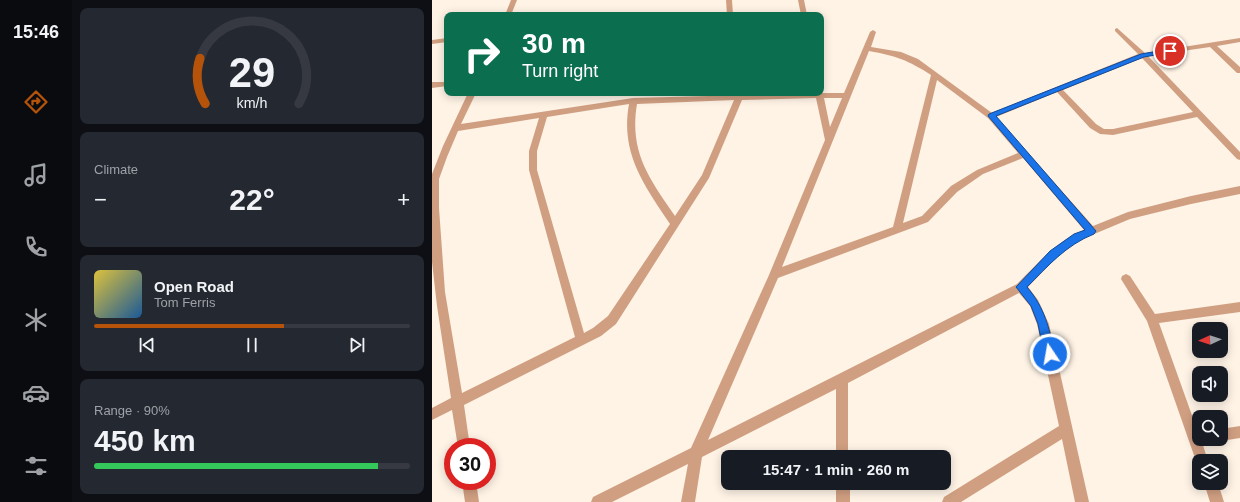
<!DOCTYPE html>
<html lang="en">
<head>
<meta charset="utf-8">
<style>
	:root { --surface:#171b24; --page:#242831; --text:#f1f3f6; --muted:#9ea1a6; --line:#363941; --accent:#b45309 }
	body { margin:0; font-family:Helvetica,sans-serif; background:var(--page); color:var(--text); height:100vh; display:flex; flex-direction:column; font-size:15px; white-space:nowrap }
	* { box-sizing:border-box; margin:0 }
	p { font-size:13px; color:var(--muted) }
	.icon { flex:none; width:22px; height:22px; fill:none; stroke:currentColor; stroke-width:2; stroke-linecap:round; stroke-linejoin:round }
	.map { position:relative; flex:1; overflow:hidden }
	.side { display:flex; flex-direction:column; gap:8px; padding:8px; background:#0d0f14; width:360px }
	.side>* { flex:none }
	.hud { position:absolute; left:12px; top:12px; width:380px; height:84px; border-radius:8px; box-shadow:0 2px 10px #0003; background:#0b6e4f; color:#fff; overflow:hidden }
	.needle { width:26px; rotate:267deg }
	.tools { position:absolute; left:760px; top:322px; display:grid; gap:8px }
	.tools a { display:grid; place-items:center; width:36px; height:36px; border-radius:8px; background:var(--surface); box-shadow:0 2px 10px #0003; font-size:20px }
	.speed { position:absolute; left:12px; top:438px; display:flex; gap:8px; font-size:20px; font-weight:700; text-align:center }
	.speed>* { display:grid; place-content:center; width:52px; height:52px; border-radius:50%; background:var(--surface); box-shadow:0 2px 10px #0003; line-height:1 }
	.speed .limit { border:6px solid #d22; background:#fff; color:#111 }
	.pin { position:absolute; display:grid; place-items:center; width:34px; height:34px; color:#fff; margin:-17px; border:2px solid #fff; border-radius:50%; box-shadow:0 1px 4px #0007 }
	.me { position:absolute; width:44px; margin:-22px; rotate:348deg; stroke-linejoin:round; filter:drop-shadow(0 0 3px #0008) }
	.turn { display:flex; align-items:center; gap:14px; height:84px; padding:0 12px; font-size:18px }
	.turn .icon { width:52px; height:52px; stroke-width:2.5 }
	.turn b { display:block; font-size:28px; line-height:34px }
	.big { font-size:30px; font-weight:700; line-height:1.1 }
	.side .card { flex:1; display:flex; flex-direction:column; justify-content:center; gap:6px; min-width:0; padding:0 14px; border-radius:8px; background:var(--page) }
	.side .dial { align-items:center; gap:0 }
	.dial svg { height:104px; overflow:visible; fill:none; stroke:var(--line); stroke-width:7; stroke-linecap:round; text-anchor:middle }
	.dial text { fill:var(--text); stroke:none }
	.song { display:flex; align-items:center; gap:12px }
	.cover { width:48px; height:48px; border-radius:6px; background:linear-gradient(135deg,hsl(50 70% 55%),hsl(210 70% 35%)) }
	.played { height:4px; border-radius:2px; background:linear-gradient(90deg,var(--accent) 60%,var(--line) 60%) }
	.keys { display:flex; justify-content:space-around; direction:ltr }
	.heat { display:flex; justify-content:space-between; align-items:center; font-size:22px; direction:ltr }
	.charge { height:6px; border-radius:3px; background:linear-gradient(90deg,#34c759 90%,var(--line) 0) }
	.trip { position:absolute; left:289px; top:450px; width:230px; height:40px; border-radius:8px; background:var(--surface); box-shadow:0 2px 10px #0003; font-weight:700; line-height:40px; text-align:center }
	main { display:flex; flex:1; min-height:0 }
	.tab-bar { display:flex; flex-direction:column; width:72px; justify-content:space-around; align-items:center; background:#090b0e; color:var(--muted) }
	.tab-bar .icon { width:28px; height:28px }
	.tab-bar .active { color:var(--accent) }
	.tab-bar b { font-size:18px; color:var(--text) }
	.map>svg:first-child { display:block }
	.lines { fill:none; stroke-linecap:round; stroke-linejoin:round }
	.minor { fill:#d09f82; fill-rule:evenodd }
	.route { fill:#1a73e8; stroke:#114b97 }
</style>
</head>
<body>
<main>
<nav class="tab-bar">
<b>15:46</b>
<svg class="icon active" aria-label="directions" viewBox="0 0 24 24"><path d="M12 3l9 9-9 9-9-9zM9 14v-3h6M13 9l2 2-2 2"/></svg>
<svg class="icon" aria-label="music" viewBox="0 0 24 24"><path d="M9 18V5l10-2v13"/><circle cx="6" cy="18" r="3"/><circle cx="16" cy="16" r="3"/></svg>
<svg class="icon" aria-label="phone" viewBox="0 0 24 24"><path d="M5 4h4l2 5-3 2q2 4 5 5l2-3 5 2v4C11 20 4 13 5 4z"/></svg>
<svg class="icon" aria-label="climate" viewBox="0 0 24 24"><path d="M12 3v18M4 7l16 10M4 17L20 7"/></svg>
<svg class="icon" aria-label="car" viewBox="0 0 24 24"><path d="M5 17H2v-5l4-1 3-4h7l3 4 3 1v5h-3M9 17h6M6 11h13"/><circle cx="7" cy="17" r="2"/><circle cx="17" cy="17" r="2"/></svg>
<svg class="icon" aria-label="filters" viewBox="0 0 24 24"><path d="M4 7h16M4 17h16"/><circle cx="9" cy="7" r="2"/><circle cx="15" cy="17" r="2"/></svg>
</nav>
<section class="side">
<div class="card dial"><svg viewBox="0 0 100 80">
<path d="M14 69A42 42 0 1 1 86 69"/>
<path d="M14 69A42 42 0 0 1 10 34" stroke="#b45309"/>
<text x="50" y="56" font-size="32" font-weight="700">29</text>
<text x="50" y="72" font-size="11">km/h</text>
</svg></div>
<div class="card"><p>Climate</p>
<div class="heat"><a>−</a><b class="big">22°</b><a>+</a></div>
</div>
<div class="card">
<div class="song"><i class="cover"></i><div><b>Open Road</b><p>Tom Ferris</p></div></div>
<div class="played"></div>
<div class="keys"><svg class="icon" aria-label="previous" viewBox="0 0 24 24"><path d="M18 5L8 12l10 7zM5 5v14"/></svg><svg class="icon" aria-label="pause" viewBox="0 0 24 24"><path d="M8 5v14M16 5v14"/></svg><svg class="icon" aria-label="next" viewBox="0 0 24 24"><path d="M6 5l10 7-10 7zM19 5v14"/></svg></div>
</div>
<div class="card"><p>Range · 90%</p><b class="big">450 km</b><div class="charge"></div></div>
</section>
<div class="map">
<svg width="808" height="502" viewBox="0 0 808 502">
	<rect width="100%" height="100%" fill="#fef3e5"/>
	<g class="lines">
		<!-- minor -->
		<path class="minor" d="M79 0H85L79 15H73Z
			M294 0H300L301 15H295Z
			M366 0H372L375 15H369Z
			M685 28 713 53 808 38V42L785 46 808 67V73H805L778 47 716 56 808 152V160L805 159 765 117 681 135 668 134 658 128 625 92 564 117 661 226 696 212 759 196 808 186V194L759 204 698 219 648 240 625 257 596 287 606 300 617 324 657 502H643L630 439 529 502H510L512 497 627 426 605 324 598 306 587 293 416 383V457H404V389L270 457 263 502H249L256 464 180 502H159L161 497 259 448 337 275 393 140 384 98 310 100 277 178 184 324 169 336 32 405 38 447H26L20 410 0 420V408L19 398 5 306 0 262V174L11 146 36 93H44L29 124 201 98 389 93V91L391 93H412L438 32 441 30 444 32 439 47 469 52 486 59 560 113 706 54 683 31V29ZM437 51C464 56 476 60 499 75L461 227 350 267ZM710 58 761 112 681 129H672L664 124 631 90ZM505 80 556 118 586 153 545 170 519 186 490 216 471 223ZM392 98H410L398 127ZM302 100 270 175 243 216C217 178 197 152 205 104ZM197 104C188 153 212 185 238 224L176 316 161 328 152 333 105 170V151L115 117ZM107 118 97 151V170L143 337 30 393 13 292 7 208V179L15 157 26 131ZM591 158 652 230C625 241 606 263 585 284L276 440 346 278 496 222 525 192 551 174Z
			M15 38V42L0 44V40Z
			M0 82H15V86L0 88Z
			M694 274 698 276 723 314 808 302V312L727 323 767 435V439H769L776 461H767V466L764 461 715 321 689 279 690 276Z
			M808 426V438L789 441 785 439H789V429Z
			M30 481H44L47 502H33Z
			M404 483H418V502H404Z
			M772 483H786L792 502H778Z"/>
	</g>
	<!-- route -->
	<path class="route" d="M738 49H741V52L712 57 564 116 664 231 662 234C634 245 616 266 595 287 613 308 617 328 623 354L621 357 618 359 614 357 612 354 606 324 599 306 584 287 618 251 642 234 653 230 556 116 557 114 709 54Z"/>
</svg>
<div class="tools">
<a><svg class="needle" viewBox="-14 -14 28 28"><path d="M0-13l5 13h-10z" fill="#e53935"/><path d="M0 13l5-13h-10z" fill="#9ea1a6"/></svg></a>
<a><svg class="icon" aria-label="sound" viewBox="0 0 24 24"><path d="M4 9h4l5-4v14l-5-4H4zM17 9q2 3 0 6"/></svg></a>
<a><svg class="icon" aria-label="search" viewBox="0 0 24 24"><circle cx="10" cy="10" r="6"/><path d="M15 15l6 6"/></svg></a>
<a><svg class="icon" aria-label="layers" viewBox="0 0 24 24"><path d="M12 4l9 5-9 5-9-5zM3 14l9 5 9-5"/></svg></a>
</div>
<div class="speed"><div class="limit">30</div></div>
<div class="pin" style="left:738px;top:51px;background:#d93025"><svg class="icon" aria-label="arrive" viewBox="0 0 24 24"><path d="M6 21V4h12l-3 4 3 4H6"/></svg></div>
<svg class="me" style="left:618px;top:354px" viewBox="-20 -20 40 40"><circle r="17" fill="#1a73e8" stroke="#fff" stroke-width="3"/><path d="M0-11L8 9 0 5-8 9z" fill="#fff"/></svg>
<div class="trip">15:47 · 1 min · 260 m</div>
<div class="hud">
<div class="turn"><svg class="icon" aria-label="right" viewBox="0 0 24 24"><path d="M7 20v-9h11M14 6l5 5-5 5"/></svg><div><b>30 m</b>Turn right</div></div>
</div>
</div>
</main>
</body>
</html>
